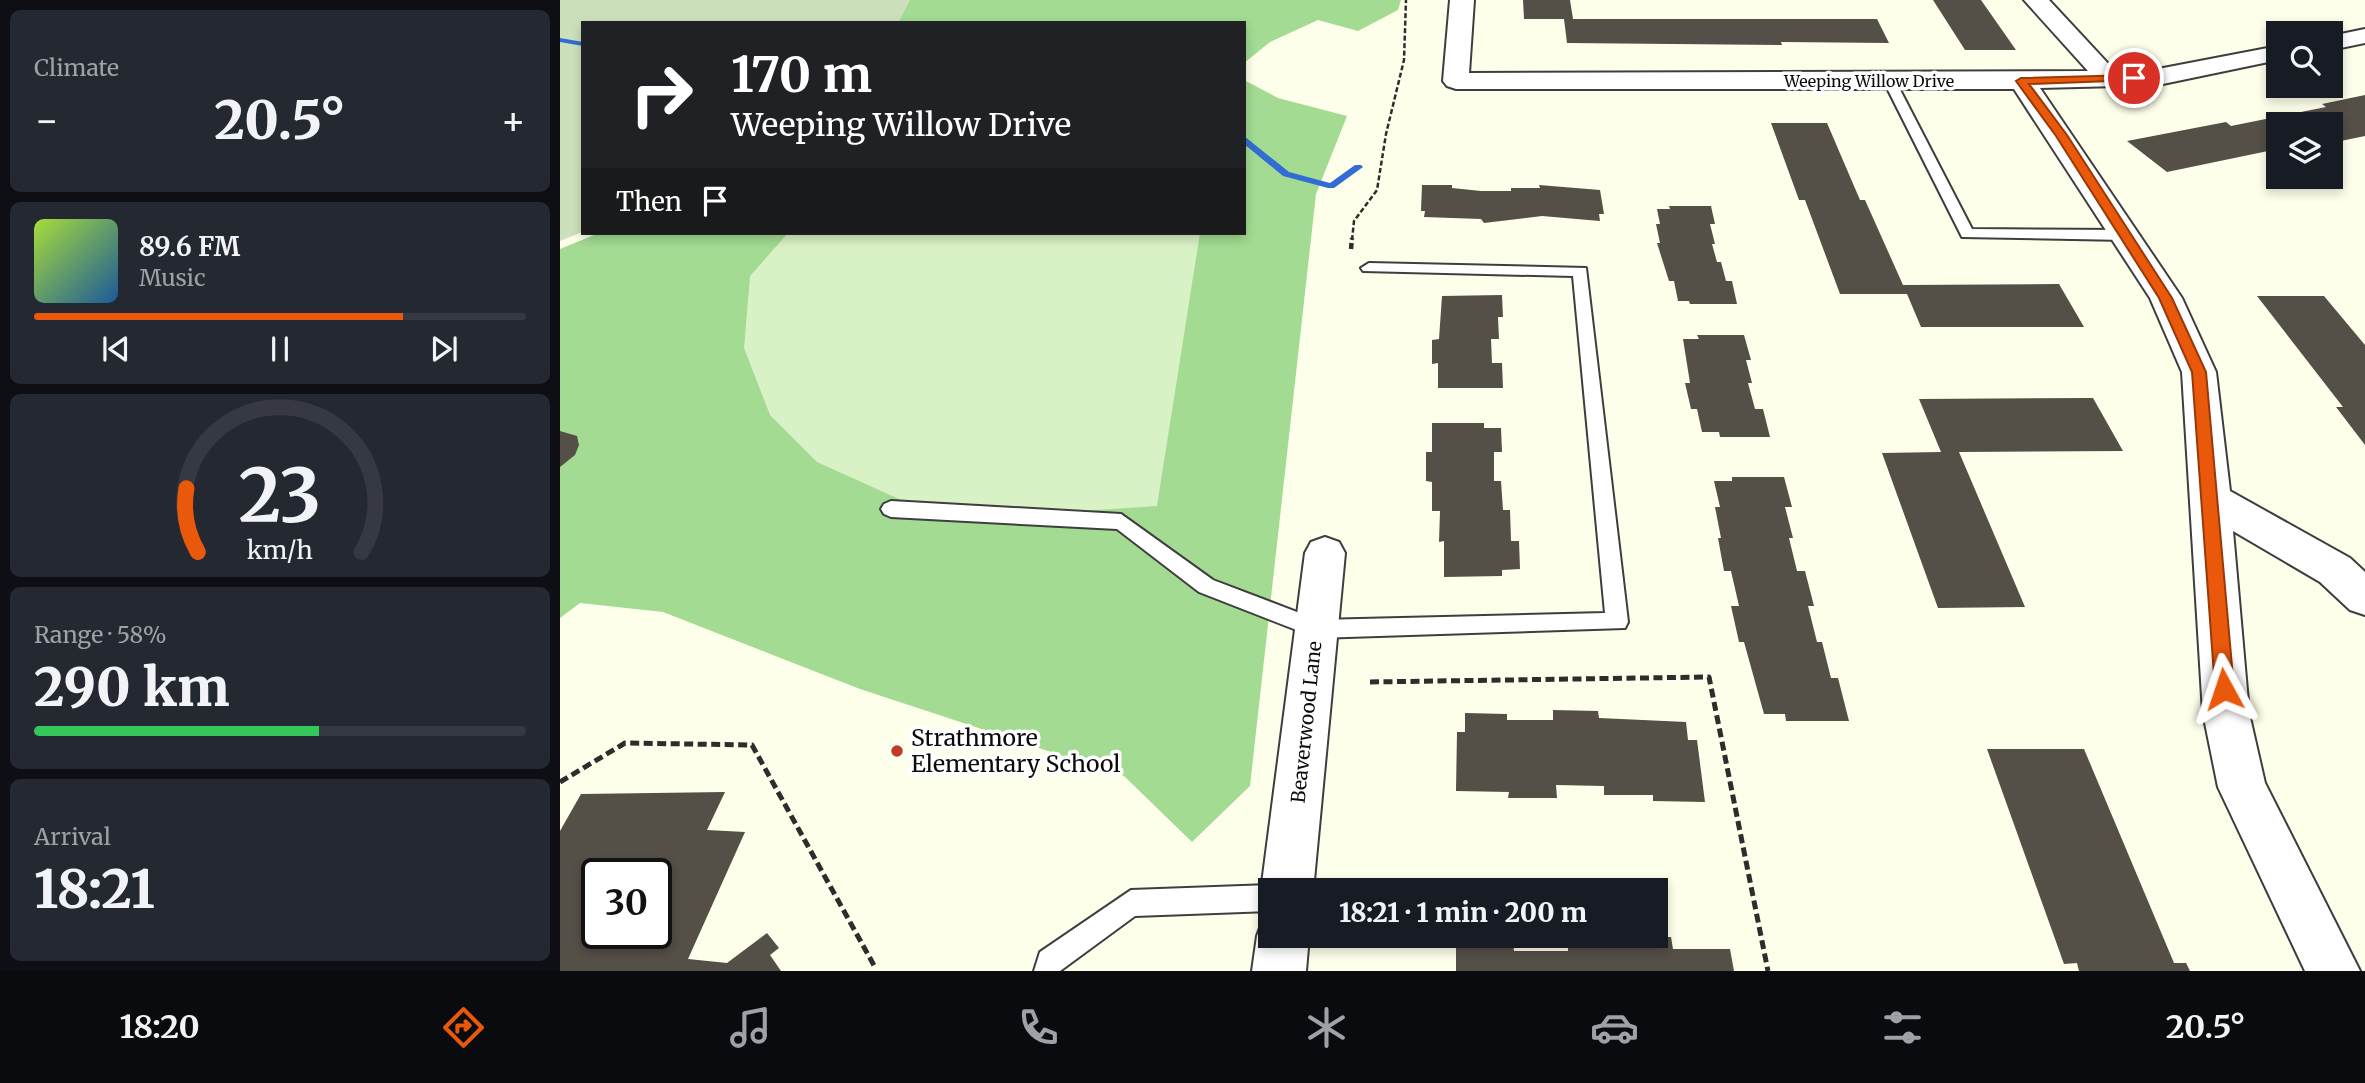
<!DOCTYPE html>
<html lang="en">
<head>
<meta charset="utf-8">
<style>
	:root { --surface:#171b24; --page:#242831; --text:#f1f3f6; --muted:#9ea1a6; --line:#363941; --accent:#ea580c }
	body { margin:0; font-family:Merriweather,serif; background:var(--page); color:var(--text); height:100vh; display:flex; flex-direction:column; font-size:26px; white-space:nowrap }
	* { box-sizing:border-box; margin:0 }
	p { font-size:23px; color:var(--muted) }
	.icon { flex:none; width:38px; height:38px; fill:none; stroke:currentColor; stroke-width:2; stroke-linecap:round; stroke-linejoin:round }
	.map { position:relative; flex:1; overflow:hidden }
	.drawer { display:flex; flex-direction:column; gap:10px; padding:10px; background:#0d0f14; width:560px }
	.drawer>* { flex:none }
	.banner { position:absolute; left:21px; top:21px; width:665px; height:214px; border-radius:0px; box-shadow:0 4px 10px #0003; background:#202124; color:#fff; overflow:hidden }
	.buttons { position:absolute; left:1706px; top:21px; display:grid; gap:14px }
	.buttons a { display:grid; place-items:center; width:77px; height:77px; border-radius:0px; background:var(--surface); box-shadow:0 4px 10px #0003; font-size:35px }
	.speed { position:absolute; left:21px; top:858px; display:flex; gap:14px; font-size:35px; font-weight:700; text-align:center }
	.speed>* { display:grid; place-content:center; width:91px; height:91px; border-radius:50%; background:var(--surface); box-shadow:0 4px 10px #0003; line-height:1 }
	.speed .limit { border:4px solid #111; border-radius:10px; background:#fff; color:#111 }
	.pin { position:absolute; display:grid; place-items:center; width:60px; height:60px; color:#fff; margin:-30px; border:4px solid #fff; border-radius:50%; box-shadow:0 2px 7px #0007 }
	.me { position:absolute; width:77px; margin:-38px; rotate:355deg; stroke-linejoin:round; filter:drop-shadow(0 0 5px #0008) }
	.turn { display:flex; align-items:center; gap:24px; height:147px; padding:0 35px; font-size:32px }
	.turn .icon { width:91px; height:91px; stroke-width:2.5 }
	.turn b { display:block; font-size:49px; line-height:60px }
	.then { display:flex; align-items:center; height:66px; padding:0 35px; background:#0003; gap:14px; font-size:26px }
	.big { font-size:52px; font-weight:800; line-height:1.1 }
	.drawer .widget { flex:1; display:flex; flex-direction:column; justify-content:center; gap:10px; min-width:0; padding:0 24px; border-radius:10px; background:var(--page) }
	.drawer .dial { align-items:center; gap:0 }
	.dial svg { height:182px; overflow:visible; fill:none; stroke:var(--line); stroke-width:7; stroke-linecap:round; text-anchor:middle }
	.dial text { fill:var(--text); stroke:none }
	.song { display:flex; align-items:center; gap:21px }
	.cover { width:84px; height:84px; border-radius:10px; background:linear-gradient(135deg,hsl(80 70% 55%),hsl(210 70% 35%)) }
	.played { height:7px; border-radius:4px; background:linear-gradient(90deg,var(--accent) 75%,var(--line) 75%) }
	.keys { display:flex; justify-content:space-around; direction:ltr }
	.heat { display:flex; justify-content:space-between; align-items:center; font-size:38px; direction:ltr }
	.charge { height:10px; border-radius:5px; background:linear-gradient(90deg,#34c759 58%,var(--line) 0) }
	.trip { position:absolute; left:698px; top:878px; width:410px; height:70px; border-radius:0px; background:var(--surface); box-shadow:0 4px 10px #0003; font-weight:800; line-height:70px; text-align:center }
	.dock { display:flex; height:112px; justify-content:space-around; align-items:center; background:#090b0e; color:var(--muted) }
	.dock .icon { width:49px; height:49px }
	.dock .selected { color:var(--accent) }
	.dock b { font-size:32px; color:var(--text) }
	main { display:flex; flex:1; min-height:0 }
	.map>svg:first-child { display:block }
	.forest { fill:#a2db91 }
	.cemetery { fill:#cce1bb }
	.pitch { fill:#d8f1c5 }
	.lines { fill:none; stroke-linecap:round; stroke-linejoin:round }
	.stream { fill:#316dd2; fill-rule:evenodd }
	.building { fill:#544f47; fill-rule:evenodd }
	.service-casing { stroke:#3e3e3e; stroke-width:4 }
	.minor-casing { stroke:#3e3e3e; stroke-width:4 }
	.path-far2 { stroke:#2d2d2d; stroke-width:2.5; stroke-dasharray:5 2.5; stroke-linecap:butt }
	.path-far1 { stroke:#2d2d2d; stroke-width:4.5; stroke-dasharray:6 3.5; stroke-linecap:butt }
	.path { stroke:#2d2d2d; stroke-width:5; stroke-dasharray:9 4.5; stroke-linecap:butt }
	.service { fill:#fff; fill-rule:evenodd }
	.minor { fill:#fff; fill-rule:evenodd }
	.route { fill:#ea580c; stroke:#983908; stroke-width:2 }
	.poi-dot { fill:#c03d1f; stroke:#fff; stroke-width:2.5 }
	.labels { text-anchor:middle; stroke-width:7; stroke-linejoin:round; paint-order:stroke }
	.far-street-label { font-size:16px; fill:#0b0b0b; stroke:#fff }
	.street-label { font-size:19px; fill:#0b0b0b; stroke:#fff }
	.near-poi-label { font-size:23px; fill:#0b0b0b; stroke:#fff; text-anchor:start }
</style>
</head>
<body>
<main>
<section class="drawer">
<div class="widget"><p>Climate</p>
<div class="heat"><a>−</a><b class="big">20.5°</b><a>+</a></div>
</div>
<div class="widget">
<div class="song"><i class="cover"></i><div><b>89.6 FM</b><p>Music</p></div></div>
<div class="played"></div>
<div class="keys"><svg class="icon" aria-label="previous" viewBox="0 0 24 24"><path d="M18 5L8 12l10 7zM5 5v14"/></svg><svg class="icon" aria-label="pause" viewBox="0 0 24 24"><path d="M8 5v14M16 5v14"/></svg><svg class="icon" aria-label="next" viewBox="0 0 24 24"><path d="M6 5l10 7-10 7zM19 5v14"/></svg></div>
</div>
<div class="widget dial"><svg viewBox="0 0 100 80">
<path d="M14 69A42 42 0 1 1 86 69"/>
<path d="M14 69A42 42 0 0 1 9 41" stroke="#ea580c"/>
<text x="50" y="56" font-size="32" font-weight="700">23</text>
<text x="50" y="72" font-size="11">km/h</text>
</svg></div>
<div class="widget"><p>Range · 58%</p><b class="big">290 km</b><div class="charge"></div></div>
<div class="widget"><p>Arrival</p><b class="big">18:21</b></div>
</section>
<div class="map">
<svg width="1805" height="971" viewBox="0 0 1805 971">
	<rect width="100%" height="100%" fill="#feffea"/>
	<!-- forest -->
	<path class="forest" d="M0 0H841L838 10 798 31 758 20 710 42 684 63V23H23Z
		M684 80 718 98 787 116 756 194 690 786 632 842 564 776 300 689 103 612 20 603 0 618V249L39 233H684Z"/>
	<!-- cemetery -->
	<path class="cemetery" d="M0 0H350L338 23H23V232L0 241Z"/>
	<!-- pitch -->
	<path class="pitch" d="M228 233H640L597 506 464 515 350 504 257 462 210 415 184 348 190 276Z"/>
	<g class="lines">
		<!-- stream -->
		<path class="stream" d="M0 38 23 42V46L0 42Z
			M684 136 729 172 770 183 795 165H801L803 167 774 188H768L723 176 684 144Z"/>
	</g>
	<!-- building -->
	<path class="building" d="M963 0H1010L1013 19H1317L1329 43 1221 42 1222 45 1007 43 1004 19H964Z
		M1373 0H1421L1456 50H1405Z
		M1805 95V136L1771 143V124H1718V154L1714 155 1708 151 1607 172 1567 141 1666 122 1671 126 1766 107 1762 104Z
		M1211 123H1267L1300 200H1305L1343 285 1499 284 1524 327H1361L1347 294H1280L1245 200H1239Z
		M862 185H892V188L921 191H951V188H980L979 185 1040 190 1044 214H1039L1040 221 982 216 924 223 921 219 864 217 865 211H861Z
		M1109 206H1151L1155 224H1150L1155 244H1152L1157 262H1161L1166 281H1172L1177 304H1130L1129 301H1118L1114 281H1109L1097 243H1100L1096 224H1100L1097 209H1110Z
		M942 295 943 317H938L939 339H931L932 363H942L943 388H878V363L872 364V340L879 339 882 296Z
		M1697 296H1764L1805 345V445L1776 407H1783Z
		M1137 335H1184L1191 360H1186L1192 383H1188L1195 409H1203L1210 437H1160L1159 432H1142L1137 409H1131L1125 383H1130L1123 339H1139Z
		M1533 398 1563 451 1399 452 1465 607 1378 608 1322 453 1381 452 1359 399Z
		M872 423H924V428H941L942 452H934V481H941L943 510H950L951 541H959L960 569 942 570V576L884 577V541L879 542 880 511H872V482L866 481V452H872Z
		M0 431 17 436 19 445 15 455 0 467Z
		M1172 477H1224L1232 507H1225L1233 538H1229L1237 571H1245L1254 606H1248L1257 642H1262L1271 678H1278L1289 721H1226L1225 714H1204L1184 642H1179L1171 606H1179L1171 571H1164L1158 538H1161L1155 507H1160L1154 481H1172Z
		M993 710 1038 711 1039 718 1126 722 1128 740H1137L1145 802 1093 801V795H1044V786L996 785 997 798H948L949 792 896 791 897 732H905V713L947 714V720H993Z
		M1427 749H1524L1614 963H1626L1630 971H1519L1517 963 1504 964Z
		M165 792 147 830 185 832 128 959 167 963 207 933 219 948 210 955 221 971H0V831L21 794ZM37 873H96V933H37Z
		M1059 937H1111L1113 949H1170L1174 971H896V941H953L954 951H1008V945H1060Z"/>
	<g class="lines">
		<defs>
			<path id="service" d="M1330 78 1336 82 1412 229 1566 230 1574 235 1566 240 1402 237 1324 82Z
				M809 263 1026 268 1068 622 1065 628 757 638 639 592 557 529 331 517 324 514 321 509 324 504 331 501 561 514 653 580 758 620 1045 613 1013 276 803 271 801 268Z
				M710 885 720 891H710V911L575 916 500 971H474L480 952 571 890Z"/>
			<path id="minor" d="M890 0H914L909 73 1528 71 1464 0H1489L1555 71 1598 69 1718 46V60L1598 85 1480 88 1622 298 1656 372 1670 491 1790 558 1805 572V615L1790 610 1760 582 1673 531 1689 713 1705 783 1800 971H1745L1658 787 1643 713 1622 372 1590 298 1454 89H896L887 86 883 81Z
				M1805 29V43L1771 50V36Z
				M765 537 779 542 785 553 753 891H710V910L701 891 745 553 751 542Z
				M710 915V936H749L746 971H692L697 936 704 917Z"/>
		</defs>
		<!-- service casing -->
		<use href="#service" class="service-casing"/>
		<!-- minor casing -->
		<use href="#minor" class="minor-casing"/>
		<!-- path-far2 -->
		<path class="path-far2" d="M792 240 794 221 817 190 826 134 844 60 846 0"/>
		<!-- path-far1 -->
		<path class="path-far1" d="M791 249 792 238"/>
		<!-- path -->
		<path class="path" d="M810 682 1149 677 1208 971
			M0 782 65 743 192 745 316 969"/>
		<!-- service -->
		<use href="#service" class="service"/>
		<!-- minor -->
		<use href="#minor" class="minor"/>
	</g>
	<!-- route -->
	<path class="route" d="M1574 75 1579 78 1578 80 1469 84 1507 135 1612 298 1646 372 1674 689 1671 695 1664 697 1658 695 1655 689 1632 372 1599 298 1496 136 1456 81 1461 78Z"/>
	<!-- markers -->
	<circle class="poi-dot" cx="337" cy="751" r="7"/>
	<g class="labels">
		<!-- far-street labels -->
		<g class="far-street-label">
			<text x="1309" y="87">Weeping Willow Drive</text>
		</g>
		<!-- street labels -->
		<g class="street-label">
			<text transform="translate(746 722) rotate(-84)" y="7">Beaverwood Lane</text>
		</g>
		<!-- near-poi labels -->
		<g class="near-poi-label">
			<text x="351" y="746">Strathmore<tspan x="351" dy="26">Elementary School</tspan></text>
		</g>
	</g>
</svg>
<div class="buttons">
<a><svg class="icon" aria-label="search" viewBox="0 0 24 24"><circle cx="10" cy="10" r="6"/><path d="M15 15l6 6"/></svg></a>
<a><svg class="icon" aria-label="layers" viewBox="0 0 24 24"><path d="M12 4l9 5-9 5-9-5zM3 14l9 5 9-5"/></svg></a>
</div>
<div class="speed"><div class="limit">30</div></div>
<div class="pin" style="left:1574px;top:78px;background:#d93025"><svg class="icon" aria-label="arrive" viewBox="0 0 24 24"><path d="M6 21V4h12l-3 4 3 4H6"/></svg></div>
<svg class="me" style="left:1664px;top:689px" viewBox="-20 -20 40 40"><path d="M0-17L14 15 0 8-14 15z" fill="#ea580c" stroke="#fff" stroke-width="4"/></svg>
<div class="trip">18:21 · 1 min · 200 m</div>
<div class="banner">
<div class="turn"><svg class="icon" aria-label="right" viewBox="0 0 24 24"><path d="M7 20v-9h11M14 6l5 5-5 5"/></svg><div><b>170 m</b>Weeping Willow Drive</div></div>
<div class="then">Then<svg class="icon" aria-label="arrive" viewBox="0 0 24 24"><path d="M6 21V4h12l-3 4 3 4H6"/></svg></div>
</div>
</div>
</main>
<nav class="dock">
<b>18:20</b>
<svg class="icon selected" aria-label="directions" viewBox="0 0 24 24"><path d="M12 3l9 9-9 9-9-9zM9 14v-3h6M13 9l2 2-2 2"/></svg>
<svg class="icon" aria-label="music" viewBox="0 0 24 24"><path d="M9 18V5l10-2v13"/><circle cx="6" cy="18" r="3"/><circle cx="16" cy="16" r="3"/></svg>
<svg class="icon" aria-label="phone" viewBox="0 0 24 24"><path d="M5 4h4l2 5-3 2q2 4 5 5l2-3 5 2v4C11 20 4 13 5 4z"/></svg>
<svg class="icon" aria-label="climate" viewBox="0 0 24 24"><path d="M12 3v18M4 7l16 10M4 17L20 7"/></svg>
<svg class="icon" aria-label="car" viewBox="0 0 24 24"><path d="M5 17H2v-5l4-1 3-4h7l3 4 3 1v5h-3M9 17h6M6 11h13"/><circle cx="7" cy="17" r="2"/><circle cx="17" cy="17" r="2"/></svg>
<svg class="icon" aria-label="filters" viewBox="0 0 24 24"><path d="M4 7h16M4 17h16"/><circle cx="9" cy="7" r="2"/><circle cx="15" cy="17" r="2"/></svg>
<b>20.5°</b>
</nav>
</body>
</html>
